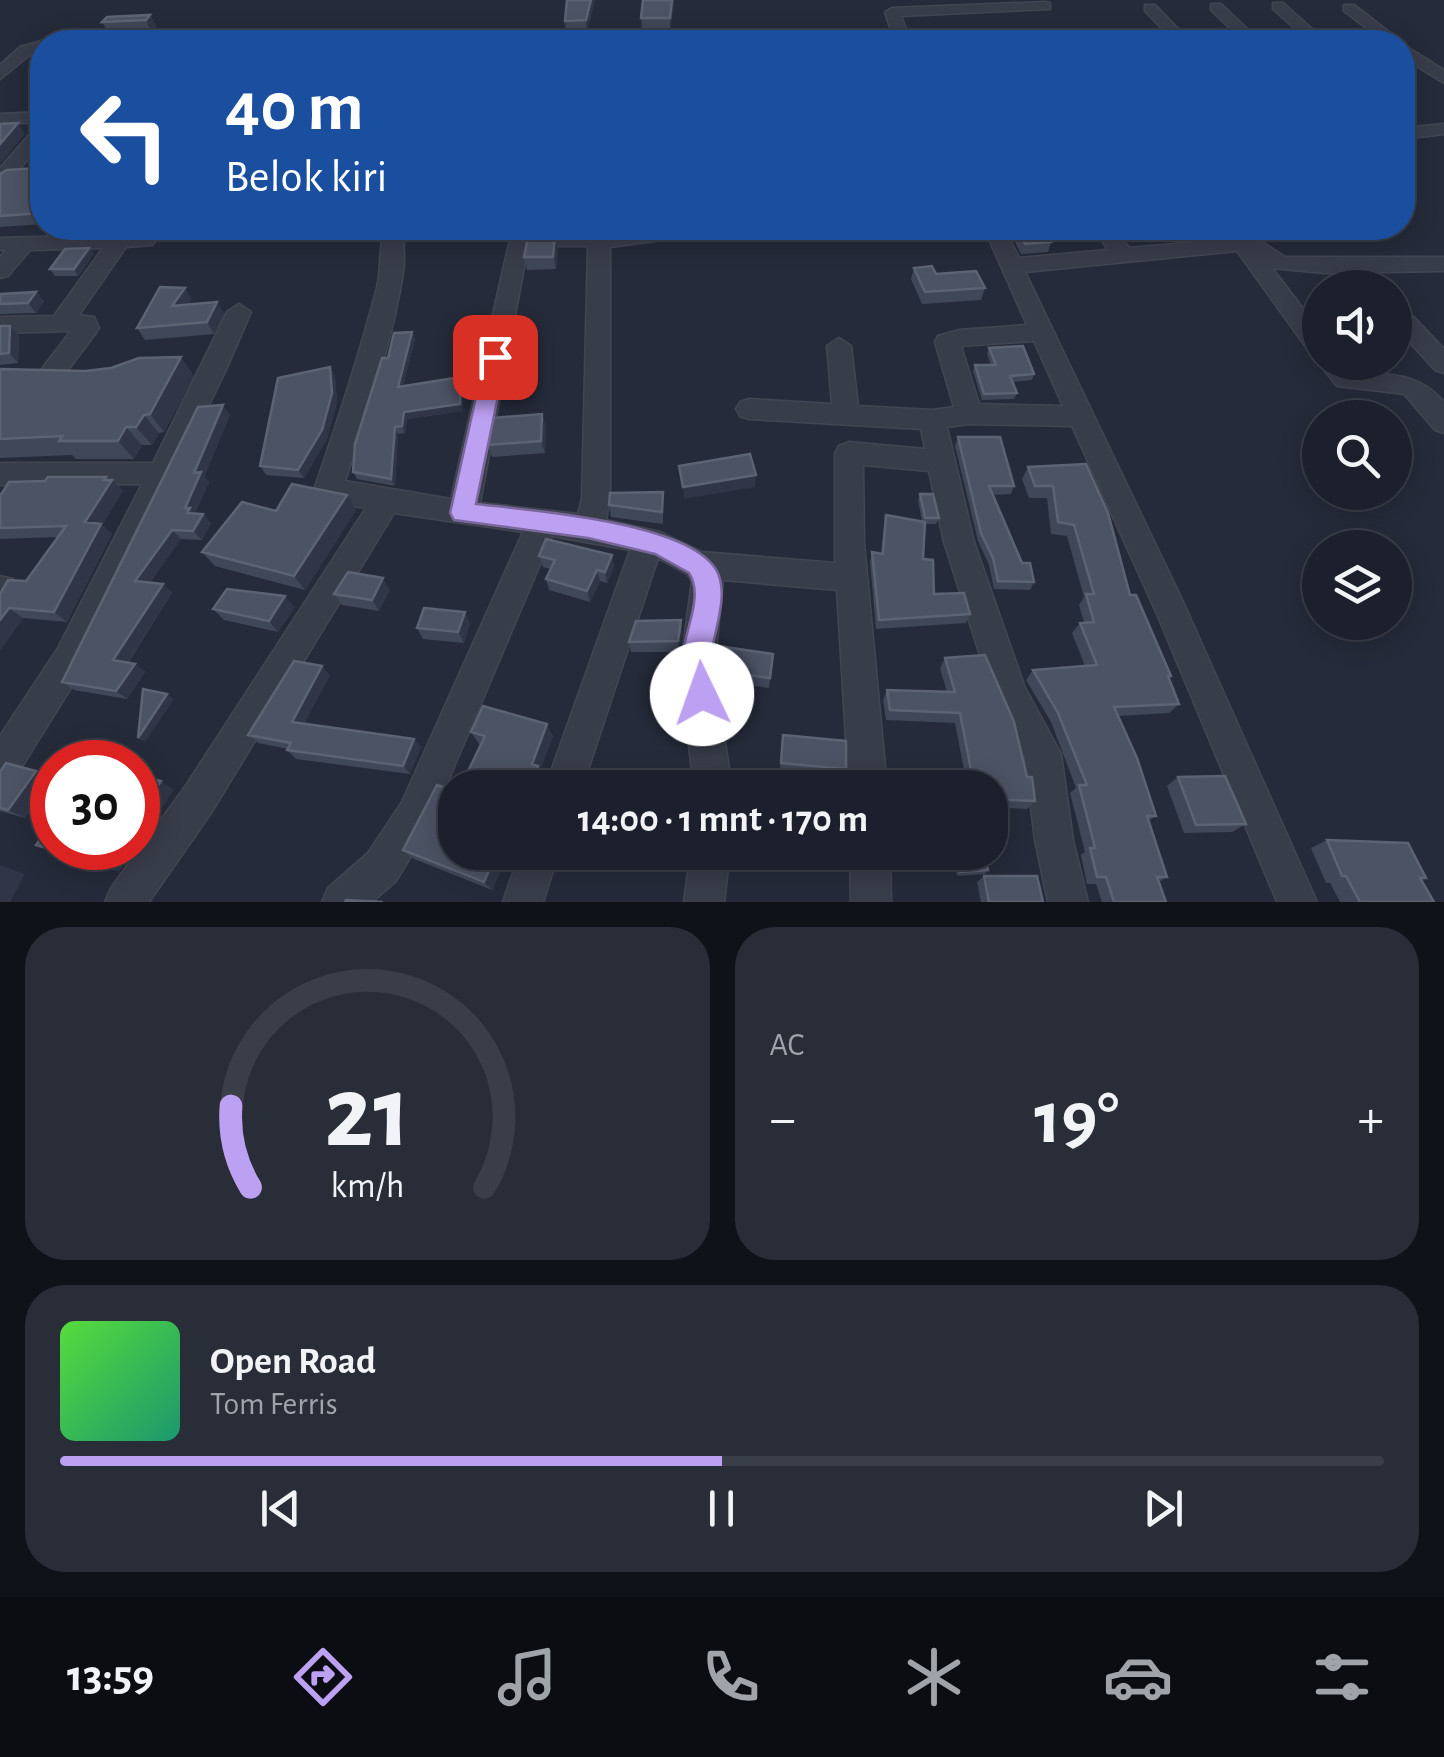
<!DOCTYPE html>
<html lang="id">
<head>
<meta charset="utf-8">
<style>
	:root { --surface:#1c202c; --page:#292d38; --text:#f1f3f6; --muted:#a0a3a9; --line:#3a3e48; --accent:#bca0f2 }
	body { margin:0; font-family:"Alegreya Sans",sans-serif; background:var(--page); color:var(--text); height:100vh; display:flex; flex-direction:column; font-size:38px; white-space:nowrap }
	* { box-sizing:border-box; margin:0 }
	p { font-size:32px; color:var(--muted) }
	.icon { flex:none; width:55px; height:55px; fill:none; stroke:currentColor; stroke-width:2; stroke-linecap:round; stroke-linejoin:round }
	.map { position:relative; height:902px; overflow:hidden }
	.details { display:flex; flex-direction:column; gap:25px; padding:25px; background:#0f1218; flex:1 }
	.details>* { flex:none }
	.banner { position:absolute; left:30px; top:30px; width:1385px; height:210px; border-radius:40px; box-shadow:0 5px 25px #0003,0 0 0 2px var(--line); background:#1a4fa0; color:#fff; overflow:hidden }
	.fabs { position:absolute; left:1302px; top:270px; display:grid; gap:20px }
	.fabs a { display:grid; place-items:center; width:110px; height:110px; border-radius:50%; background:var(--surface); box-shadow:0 5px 25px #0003,0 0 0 2px var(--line); font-size:50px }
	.speed { position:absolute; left:30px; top:740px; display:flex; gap:20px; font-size:50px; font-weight:700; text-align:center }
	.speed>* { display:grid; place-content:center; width:130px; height:130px; border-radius:50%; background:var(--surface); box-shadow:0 5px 25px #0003,0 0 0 2px var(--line); line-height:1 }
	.speed .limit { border:15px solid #d22; background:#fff; color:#111 }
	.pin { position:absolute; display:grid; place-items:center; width:85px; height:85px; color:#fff; margin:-42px; border-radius:20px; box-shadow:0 5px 15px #0006 }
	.me { position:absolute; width:110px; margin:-55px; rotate:357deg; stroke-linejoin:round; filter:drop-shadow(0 0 8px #0008) }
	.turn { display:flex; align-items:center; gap:35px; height:210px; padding:0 30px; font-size:45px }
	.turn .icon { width:130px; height:130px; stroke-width:2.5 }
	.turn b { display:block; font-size:70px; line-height:85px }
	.big { font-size:75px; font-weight:700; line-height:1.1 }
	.details .widget { flex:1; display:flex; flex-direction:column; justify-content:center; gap:15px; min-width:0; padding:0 35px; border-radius:40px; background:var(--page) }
	.details .dial { align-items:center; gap:0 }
	.dial svg { height:260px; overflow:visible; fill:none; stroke:var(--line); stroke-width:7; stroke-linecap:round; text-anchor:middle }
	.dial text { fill:var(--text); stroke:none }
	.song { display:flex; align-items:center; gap:30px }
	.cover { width:120px; height:120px; border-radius:15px; background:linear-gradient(135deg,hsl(110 70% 55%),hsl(160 70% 35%)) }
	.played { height:10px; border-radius:5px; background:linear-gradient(90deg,var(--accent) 50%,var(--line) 50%) }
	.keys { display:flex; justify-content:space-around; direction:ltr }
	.heat { display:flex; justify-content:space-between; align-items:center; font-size:55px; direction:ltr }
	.details .tiles { flex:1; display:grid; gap:25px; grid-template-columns:1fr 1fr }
	.widget:last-child { grid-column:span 2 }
	.trip { position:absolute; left:438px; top:770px; width:570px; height:100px; border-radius:40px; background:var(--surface); box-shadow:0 5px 25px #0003,0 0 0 2px var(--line); font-weight:700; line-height:100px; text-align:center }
	.tabs { display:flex; height:160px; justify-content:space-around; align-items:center; background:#0b0d12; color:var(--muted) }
	.tabs .icon { width:70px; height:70px }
	.tabs .current { color:var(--accent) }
	.tabs b { font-size:45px; color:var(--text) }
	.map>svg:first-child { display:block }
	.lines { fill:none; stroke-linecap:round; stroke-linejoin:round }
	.minor-casing { stroke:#424653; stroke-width:3 }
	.minor { fill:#383d4a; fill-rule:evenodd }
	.wall { fill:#404758 }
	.shaded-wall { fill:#303647 }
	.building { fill:#4c5364; stroke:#5c6373; stroke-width:2.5 }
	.route { fill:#bca0f2; stroke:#7a689d; stroke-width:2.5 }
</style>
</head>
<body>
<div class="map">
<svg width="1444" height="902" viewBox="0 0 1444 902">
	<rect width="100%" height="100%" fill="#252b3a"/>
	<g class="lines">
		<defs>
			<path id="minor" d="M1045 2 1050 3V9L901 16 911 42H895L885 12 892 8Z
				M1273 3H1283L1327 42H1310L1273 9Z
				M1211 4H1221L1261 42H1244L1211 10Z
				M1145 5H1155L1191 42H1175L1145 11Z
				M1344 5H1354L1402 42H1385L1344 11Z
				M1073 31 1078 33V39L932 42 940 37Z
				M200 33 206 35V41L101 42 109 37Z
				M42 41 47 42H42V51L32 53 0 79V65L20 47Z
				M1402 44 1444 70V83L1402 57Z
				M42 112V122L0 124V114Z
				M1444 124V134L1402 139V128Z
				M42 126V142L7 184 0 186V168L36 127Z
				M145 228H167L152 245 126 247 79 315 94 317 99 328 95 334 59 382H41L37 376 41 370 71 331 0 333V317L54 316 103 248 30 250 8 276 0 278V257L6 250H0V238L138 234Z
				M385 228H406C401 244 406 257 403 273 392 344 367 413 345 481L451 499 511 235 679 228 662 240 610 247V498L606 520 660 532 702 552 835 563V453L839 446 849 442 925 449 921 429 749 419 740 416 736 409 740 402 749 399 832 404 827 346 839 338 851 346 858 406 932 410 954 407 935 342 938 336 959 330 1027 325 984 228H1004L1019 258 1108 250 1094 228H1114L1129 248 1243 238 1262 242 1285 257H1444V271L1324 273 1272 268 1320 331V356L1311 354 1237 251 1025 272 1184 604 1317 902H1277L1157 614 1072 426 969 424 947 427 974 542 1025 688 1061 754 1073 840 1088 902H1048L1035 840 1025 758 993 696 944 542 929 471 863 465 864 543 887 788H849L837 590 723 580 714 670 732 788H694L680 670 692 581 687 574 658 558 582 788H545L630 550 552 536 428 828 396 881 372 902H322L328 888 368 853 402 802 523 532 394 513 211 813 149 902H105L111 888 185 787 366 508C348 505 324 504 315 487 338 421 359 355 377 288 382 267 378 248 385 228ZM528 246H588L582 498 578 514 480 503ZM1034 341 1063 406 979 404 961 346Z
				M1395 303 1403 306 1444 349V373L1435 370 1395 326Z
				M239 304 251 312 229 363 82 670 13 781 0 786V736L58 648 142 484 0 485V463H153L227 312Z
				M1320 358V362H1345L1353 372C1389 375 1419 372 1444 402V433L1435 430 1404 394 1337 386 1318 362Z
				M0 576 13 579 18 589 11 602 0 606Z
				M520 852H559L543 902H503Z
				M691 852H730L724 902H684Z
				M850 852H890L891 902H851Z"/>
		</defs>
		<!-- minor casing -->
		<use href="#minor" class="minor-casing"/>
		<!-- minor -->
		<use href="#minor" class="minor"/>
	</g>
	<!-- wall -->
	<path class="wall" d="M567 0H595L587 31 566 32 565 21Z
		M643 0H674L670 32H642L641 18Z
		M150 15 156 26 151 31 109 33 102 22Z
		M42 163V224L0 227V174L38 168Z
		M1008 228H1043L1051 242 1048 252 1021 254Z
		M89 248 94 254 78 276H55L50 269Z
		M558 250 556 269 527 270 524 257Z
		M914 268 985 288 981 300 922 304 911 279Z
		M36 292 44 301 36 313 0 314V294Z
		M192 299 188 305 217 302 224 314 214 334 145 340 137 328Z
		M0 326 19 336 18 363 0 365Z
		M412 332 415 339 403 386 463 384V411L407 419 405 433 398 434 395 486 357 479 353 472 388 358Z
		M989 348 1034 374 1032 380 1012 382 1017 393 1014 399 982 400 973 371 975 365H991L987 354Z
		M0 369 194 376 164 432 159 433 152 445H142L134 459H76L72 455 0 458Z
		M335 376 337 402 327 439 304 478 266 475 260 466Z
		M542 414 546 427 545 453 492 457 488 445Z
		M230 415 204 477 209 482 195 513 203 514 211 523 202 540 181 539 150 582 163 584 172 593 128 663 135 664 145 672 127 699 74 690 62 682Z
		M958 437 1014 486 1011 494 992 495 1022 563 1034 582 1030 590 994 589 989 565 978 541 955 446Z
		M1086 464 1130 595 1171 676 1168 678 1179 704 1169 713 1118 716 1156 816 1148 821 1167 877 1159 882 1166 902H1102L1096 884H1087L1081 855 1085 852 1070 793 1076 788 1051 722 1026 680 1033 670 1085 666 1072 633 1080 623 1084 622 1079 605 1084 597 1067 536 1051 534 1047 498H1029L1022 479 1028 467Z
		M112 480 123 491 102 525 112 534 67 622 23 618 0 650V594L26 581 58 537 0 539V496Z
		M663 492V524L611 517 609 505Z
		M920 494 939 518 936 524H925L923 559 934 594 970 614 966 623 876 629 870 562 872 552 881 553 884 525 886 515 922 521 918 500Z
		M356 510 305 590 215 566 202 552 276 511Z
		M612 555 614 567 607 583 600 581 590 602 549 590 546 579 551 569 543 567 539 556Z
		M390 590 379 611 342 605 334 594Z
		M295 607 278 632 224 620 213 609Z
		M681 620 682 631 679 652H631L629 642Z
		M470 623 464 643 423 639 417 628Z
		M719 646 773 654 769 688 719 681Z
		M945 658 1027 777 1035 801 1027 809 990 807V788H893L892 782 897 774 964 770 955 723 886 720 883 700 887 690 947 692 940 668Z
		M330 675 304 723 414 739 421 747 410 774 296 759 287 750 288 749 258 743 248 735Z
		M471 732 553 736 540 770 544 777 479 744Z
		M783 735 846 769 843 778 780 771Z
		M36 771 52 780 25 818 0 811V772Z
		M1178 777 1246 824 1232 832 1184 833 1167 786Z
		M1327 840 1426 878 1421 880 1434 902H1340L1330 883H1326L1311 848Z
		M36 845 135 848 119 871 54 852Z
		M403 850 455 852H509L492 890 414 859Z
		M952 852H984L988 870 985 874 957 876Z
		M984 876 1043 902H981L977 882Z"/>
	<!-- shaded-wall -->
	<path class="shaded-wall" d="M591 0H595L587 31 586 20Z
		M672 0H674L670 32V18Z
		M150 15 156 26 151 31 146 20Z
		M18 123 25 134 0 164V144Z
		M555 237 558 250 556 269 553 257Z
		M89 248 94 254 78 276 74 269Z
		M185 288 192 299 179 318 172 306Z
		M36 292 44 301 36 313 28 303Z
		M217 302 224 314 214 334 207 322Z
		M10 326 19 336 18 363 9 353Z
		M412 332 415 339 401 394 398 387Z
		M181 357 194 376 164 432 150 414Z
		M330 367 335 376 337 402 327 439 304 478 298 470Z
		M461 377 463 384V411L407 419 405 433 402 426 404 412Z
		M223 405 230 415 204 477 209 482 195 514V522L185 508 194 473Z
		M542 414 546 427 545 453 541 441Z
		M144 415 159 433 152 445 136 427Z
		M126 427 142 445 134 459 118 441Z
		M395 427 398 434 395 486 391 479Z
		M756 475 755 487 684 499 683 487Z
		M106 477 111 482 112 480 123 491 102 525 112 534 67 622 54 612 85 522Z
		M347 495 356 510 305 590 294 576Z
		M203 514 211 523 202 540 193 531Z
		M172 530 181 539 145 590 135 581Z
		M612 555 614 567 607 583 605 572Z
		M597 570 600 581 590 602 587 591Z
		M383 578 390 590 379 611 372 600Z
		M163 584 172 593 124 668 113 660Z
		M285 596 295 607 278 632 269 621Z
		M9 608 23 618 0 650V620Z
		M465 612 470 623 464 643 458 632Z
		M681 620 682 631 679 652 678 641Z
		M135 664 145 672 127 699 116 691Z
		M322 666 330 675 301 730 292 722Z
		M167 694 174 699 145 742 138 738Z
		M547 724 553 736 540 770 544 777 539 788H528L532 764Z
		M414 739 421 747 410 774 403 766Z
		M36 771 52 780 25 818 8 810Z
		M161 781 174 790 138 844V815Z
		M115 848H135L119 871 103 864Z
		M497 852H509L492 890 484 882Z
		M0 865 25 874 10 902H0Z"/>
	<!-- building -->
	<path class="building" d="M567 0H591L586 20 565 21Z
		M643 0H672L670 18H641Z
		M150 15 146 20 102 22 107 17Z
		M96 39 136 40 134 42H93Z
		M18 123 0 144V124Z
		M42 163V213L0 216V174L7 170 38 168Z
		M1016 228H1043L1051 242 1025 244Z
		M528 237H555L553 257H524Z
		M89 248 74 269H50L65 249Z
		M932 266 936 274 976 271 985 288 925 292 914 268Z
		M160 287 185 288 172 306 217 302 207 322 137 328Z
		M36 292 28 303 0 304V294Z
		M0 326H10L9 353 0 354Z
		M412 332 398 387 461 377 460 404 404 412 402 426 395 427 391 479 353 472 355 444 382 358H388L394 333Z
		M1023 346 1034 374 1010 376 1017 393 984 394 975 365H996L989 348Z
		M181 357 150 414 144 415 136 427H126L118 441H59L62 436 0 439V369L85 371 111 368 139 358Z
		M330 367 332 393 322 430 298 470 260 466 278 378Z
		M223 405 194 473 201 472 185 508H190L187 513 203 514 193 531 172 530 135 581 163 584 113 660 135 664 116 691 62 682 198 407Z
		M542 414 541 441 488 445 493 418Z
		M958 437H1000L1014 486H989L1022 563H1030L1034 582 998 581 993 558 981 533Z
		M750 454 756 475 683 487 679 466Z
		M1086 464 1108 513 1130 595H1136L1171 676H1168L1179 704 1114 707 1137 758 1156 816H1147L1167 877H1157L1166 902H1114L1106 877H1097L1090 848H1095L1079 785H1087L1058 713 1033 670 1097 665 1080 623 1094 622 1086 594H1094L1074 525 1058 522 1053 486H1035L1028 467Z
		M48 477H106L104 480H112L85 522 101 524 54 612 9 608 0 620V594L8 580 26 581 66 526 0 528V496L9 482 45 481Z
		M292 484 347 495 294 576 202 552 242 502 276 511Z
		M663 492 662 512 609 505 610 493Z
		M920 494H933L939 518H925Z
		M886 515 925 522 923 559 933 560 934 594 964 593 970 614 879 620 872 552 883 554Z
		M546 539 612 555 605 572 597 570 587 591 546 579 555 560 539 556Z
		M348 572 383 578 372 600 334 594Z
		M227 589 285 596 269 621 213 609Z
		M424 608 465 612 458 632 417 628Z
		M681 620 678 641 629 642 636 621Z
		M719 646 773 654 770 678 719 671Z
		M985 655 1014 722 1027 777H1032L1035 801 990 799V788H899L897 774 971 770 960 713 890 710 887 690 955 692 945 658Z
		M294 661 322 666 292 722 414 739 403 766 287 750 291 743 248 735Z
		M143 689 167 694 138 738Z
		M483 706 547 724 532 764 538 766 528 788H460L485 736 471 732Z
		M783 735 846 741V769L781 763Z
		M6 763 36 771 8 810 0 808V772Z
		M138 775 161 781 138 815Z
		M1225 776 1246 824 1196 825 1178 777Z
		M437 785 455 791V852H497L484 882 403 850Z
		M52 823V848H115L103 864 36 845Z
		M1327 840 1408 843 1426 878H1420L1434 902H1360L1346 876H1342Z
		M956 852H984L988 870 960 872Z
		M984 876H1037L1043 902H989Z
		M346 900 383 902H345Z"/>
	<!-- route -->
	<path class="route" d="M495 350 506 357 476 504C527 510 701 522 719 576 727 599 715 628 712 651 709 670 720 686 712 704L702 708 692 704C686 690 682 670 683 654 685 629 704 596 689 573L655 554 588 538 454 520 450 513 485 357Z"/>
</svg>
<div class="fabs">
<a><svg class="icon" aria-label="sound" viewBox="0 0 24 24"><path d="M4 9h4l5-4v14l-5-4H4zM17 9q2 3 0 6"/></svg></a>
<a><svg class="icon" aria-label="search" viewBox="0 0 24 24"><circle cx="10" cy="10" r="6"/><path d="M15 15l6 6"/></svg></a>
<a><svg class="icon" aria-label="layers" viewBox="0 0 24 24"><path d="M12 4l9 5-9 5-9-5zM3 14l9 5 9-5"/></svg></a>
</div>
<div class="speed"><div class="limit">30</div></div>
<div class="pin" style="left:495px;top:357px;background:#d93025"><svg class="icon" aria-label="arrive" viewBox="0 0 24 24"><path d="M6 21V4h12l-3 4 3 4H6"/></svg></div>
<svg class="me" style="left:702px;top:694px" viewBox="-20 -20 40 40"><circle r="19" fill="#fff"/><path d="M0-13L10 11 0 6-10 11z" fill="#bca0f2"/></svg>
<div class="trip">14:00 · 1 mnt · 170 m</div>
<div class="banner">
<div class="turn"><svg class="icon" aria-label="left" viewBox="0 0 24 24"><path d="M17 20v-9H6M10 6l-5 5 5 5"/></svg><div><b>40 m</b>Belok kiri</div></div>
</div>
</div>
<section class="details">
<div class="tiles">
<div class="widget dial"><svg viewBox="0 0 100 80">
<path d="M14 69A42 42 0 1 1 86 69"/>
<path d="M14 69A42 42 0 0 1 8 44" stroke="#bca0f2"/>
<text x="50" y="56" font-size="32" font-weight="700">21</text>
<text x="50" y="72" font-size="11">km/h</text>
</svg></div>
<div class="widget"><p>AC</p>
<div class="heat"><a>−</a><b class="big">19°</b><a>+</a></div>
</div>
<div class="widget">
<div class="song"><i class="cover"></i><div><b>Open Road</b><p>Tom Ferris</p></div></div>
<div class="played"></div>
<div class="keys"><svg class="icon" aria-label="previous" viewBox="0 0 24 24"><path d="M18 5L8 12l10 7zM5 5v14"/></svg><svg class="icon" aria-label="pause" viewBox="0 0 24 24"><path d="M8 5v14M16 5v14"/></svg><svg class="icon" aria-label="next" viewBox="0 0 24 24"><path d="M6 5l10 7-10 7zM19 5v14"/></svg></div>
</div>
</div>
</section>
<nav class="tabs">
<b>13:59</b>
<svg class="icon current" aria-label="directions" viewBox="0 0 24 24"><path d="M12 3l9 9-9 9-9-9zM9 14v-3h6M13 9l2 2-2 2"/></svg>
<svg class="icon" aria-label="music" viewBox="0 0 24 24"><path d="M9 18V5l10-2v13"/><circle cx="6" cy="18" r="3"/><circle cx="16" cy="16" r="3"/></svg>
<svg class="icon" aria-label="phone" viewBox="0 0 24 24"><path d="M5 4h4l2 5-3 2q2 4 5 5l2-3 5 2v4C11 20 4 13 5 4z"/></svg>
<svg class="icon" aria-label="climate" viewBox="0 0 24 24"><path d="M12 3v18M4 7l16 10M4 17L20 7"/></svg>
<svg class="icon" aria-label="car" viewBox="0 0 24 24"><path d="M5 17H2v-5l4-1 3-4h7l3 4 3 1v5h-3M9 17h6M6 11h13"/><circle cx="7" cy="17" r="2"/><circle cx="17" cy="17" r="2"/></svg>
<svg class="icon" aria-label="filters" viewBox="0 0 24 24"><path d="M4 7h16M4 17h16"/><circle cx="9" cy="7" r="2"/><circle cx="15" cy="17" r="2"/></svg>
</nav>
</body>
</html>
